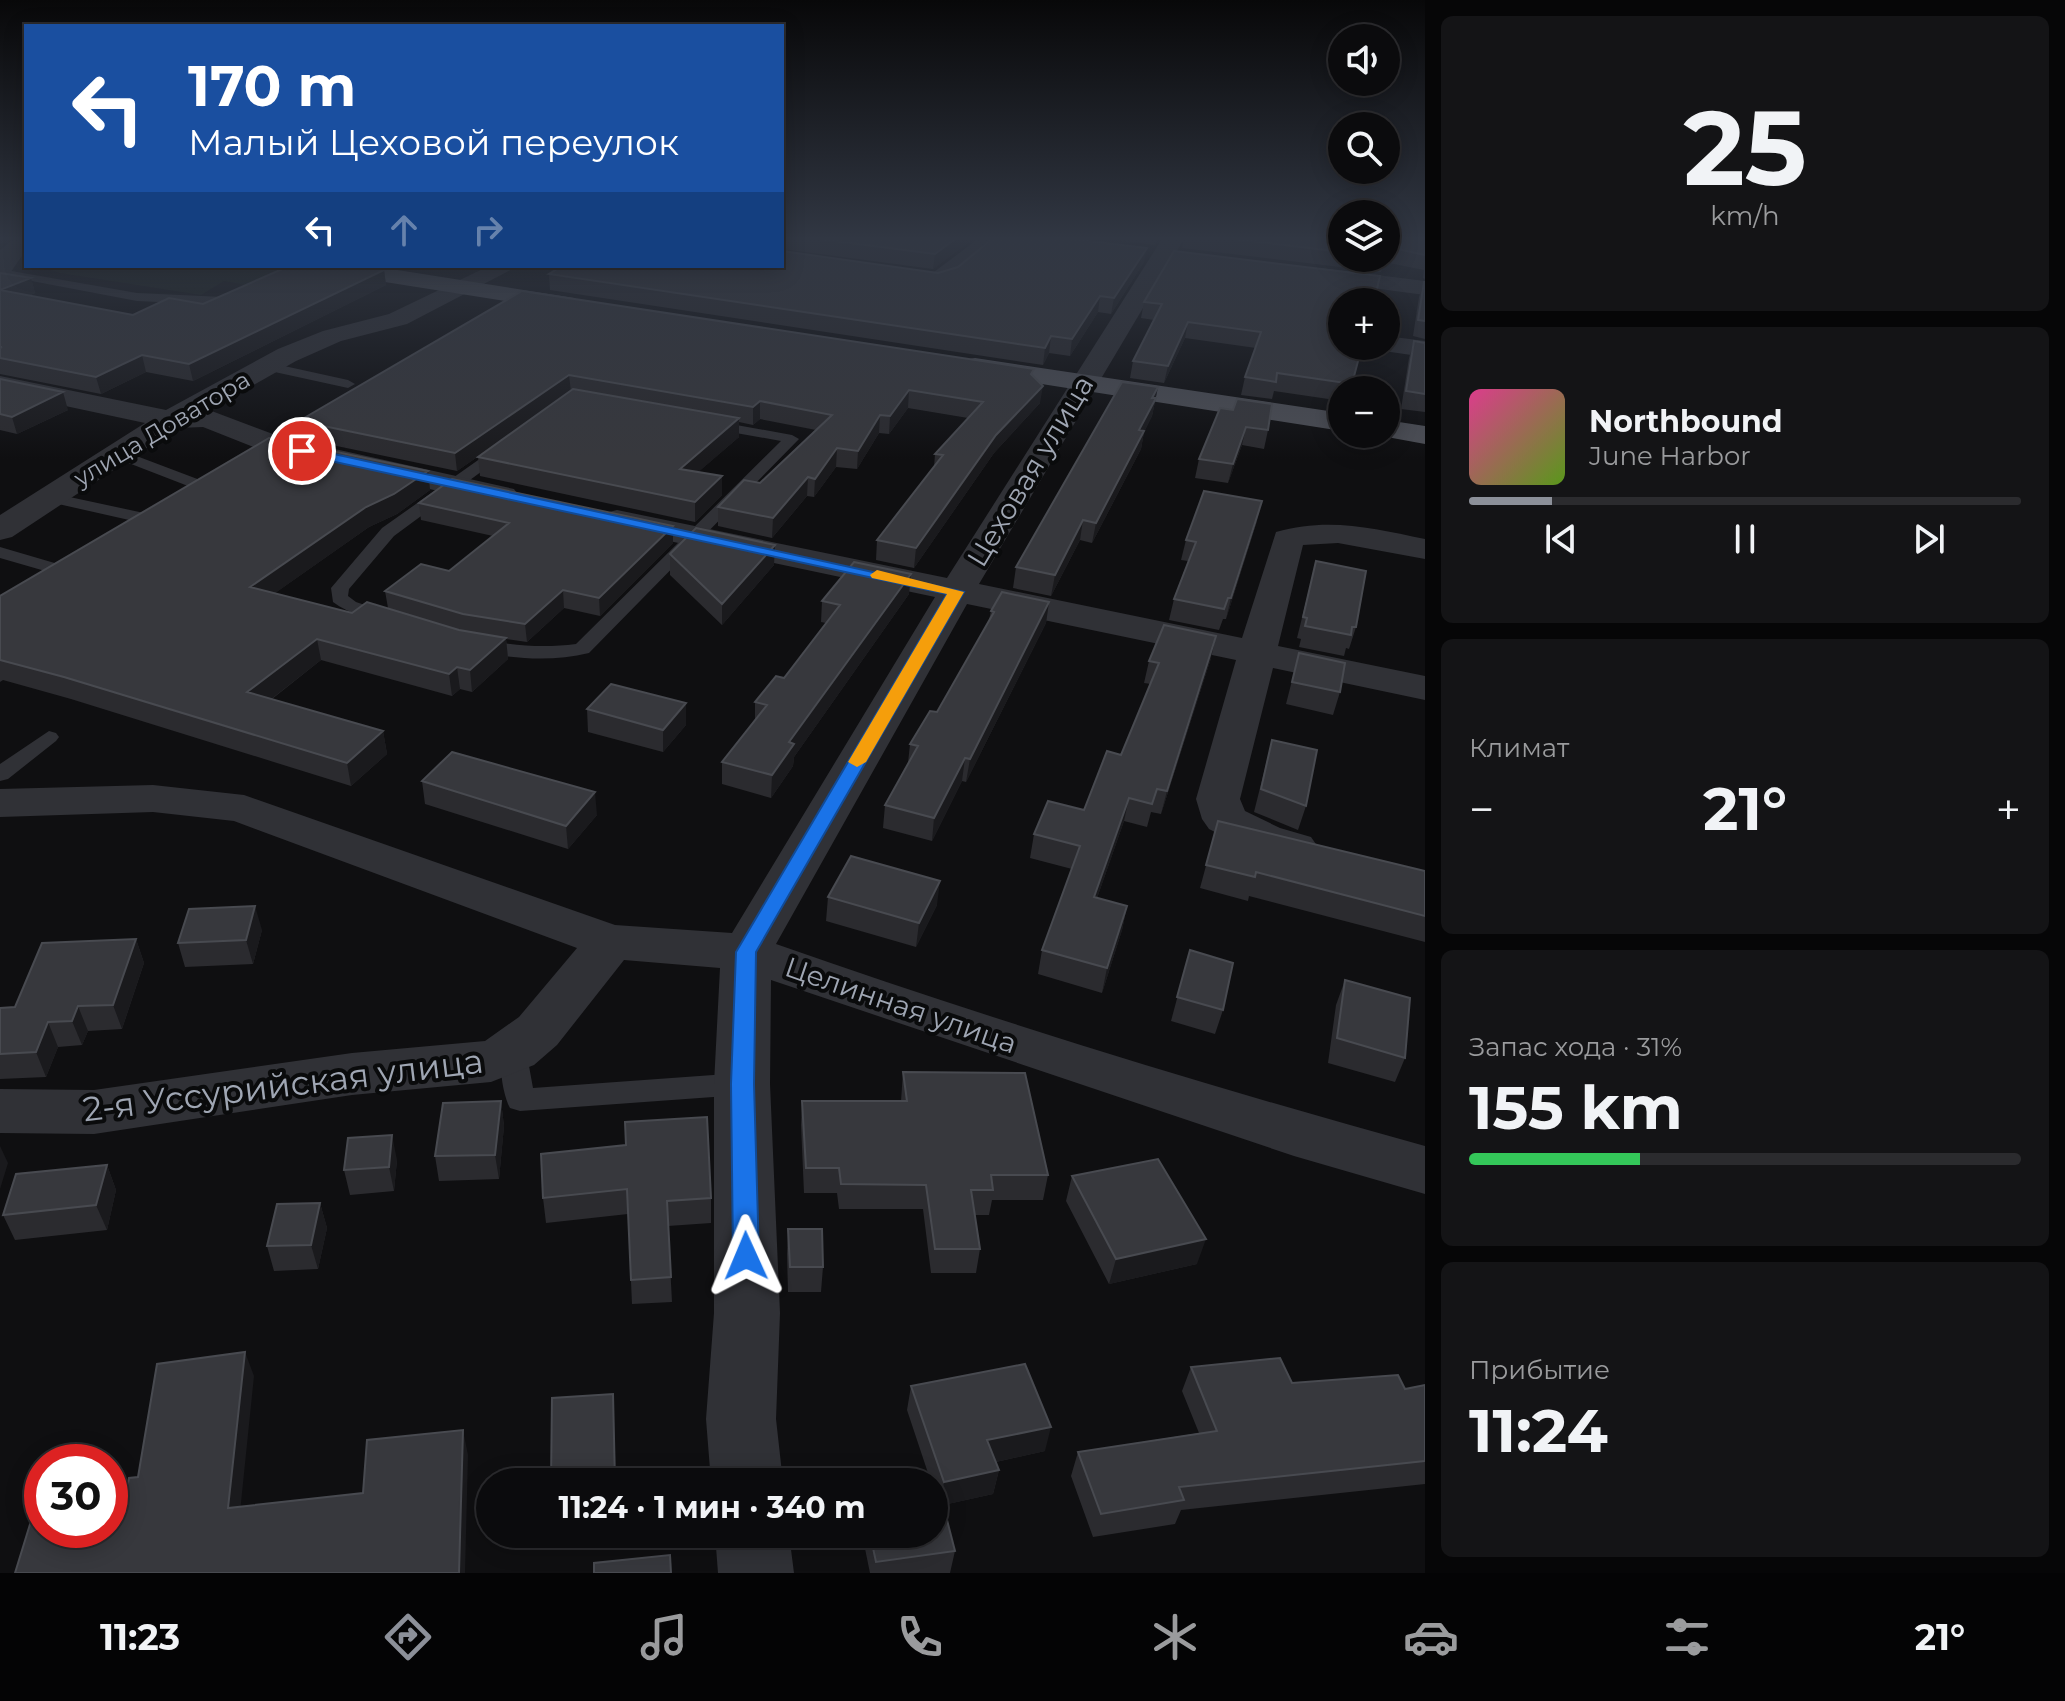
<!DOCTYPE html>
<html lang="ru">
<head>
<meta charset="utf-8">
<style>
	:root { --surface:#0b0b0d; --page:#141416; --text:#f1f3f6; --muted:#9a9b9d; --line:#2b2b2e; --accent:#8c9099 }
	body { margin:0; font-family:Montserrat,sans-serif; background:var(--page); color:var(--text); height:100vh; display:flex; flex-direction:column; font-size:30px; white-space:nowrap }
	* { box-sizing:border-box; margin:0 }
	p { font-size:26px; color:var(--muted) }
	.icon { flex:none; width:44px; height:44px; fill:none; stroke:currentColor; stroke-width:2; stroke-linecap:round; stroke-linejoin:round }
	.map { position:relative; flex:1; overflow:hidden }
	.drawer { display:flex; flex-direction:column; gap:16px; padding:16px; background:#060607; width:640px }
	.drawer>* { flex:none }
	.hud { position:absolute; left:24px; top:24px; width:760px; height:244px; border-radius:0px; box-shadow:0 4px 20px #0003,0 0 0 2px var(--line); background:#1a4fa0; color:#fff; overflow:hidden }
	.buttons { position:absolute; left:1328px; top:24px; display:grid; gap:16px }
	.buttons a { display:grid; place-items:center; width:72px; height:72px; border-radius:50%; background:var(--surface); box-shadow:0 4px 20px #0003,0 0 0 2px var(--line); font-size:40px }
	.speed { position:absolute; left:24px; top:1444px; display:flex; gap:16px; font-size:40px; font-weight:700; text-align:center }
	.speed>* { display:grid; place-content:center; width:104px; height:104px; border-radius:50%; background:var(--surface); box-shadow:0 4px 20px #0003,0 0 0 2px var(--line); line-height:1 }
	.speed .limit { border:12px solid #d22; background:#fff; color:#111 }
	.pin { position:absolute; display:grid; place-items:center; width:68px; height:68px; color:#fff; margin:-34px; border:4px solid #fff; border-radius:50%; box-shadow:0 2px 8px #0007 }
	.me { position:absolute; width:88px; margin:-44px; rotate:359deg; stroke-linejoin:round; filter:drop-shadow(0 0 6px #0008) }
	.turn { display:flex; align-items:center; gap:28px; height:168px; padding:0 32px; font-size:36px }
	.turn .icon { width:104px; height:104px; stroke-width:2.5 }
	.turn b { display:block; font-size:56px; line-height:68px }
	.lanes { display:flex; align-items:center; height:76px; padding:0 32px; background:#0003; justify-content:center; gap:40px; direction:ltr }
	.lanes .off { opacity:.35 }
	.big { font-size:60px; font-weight:700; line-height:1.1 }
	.drawer .widget { flex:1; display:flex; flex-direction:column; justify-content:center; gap:12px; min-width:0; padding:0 28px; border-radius:12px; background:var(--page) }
	.drawer .dial { align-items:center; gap:0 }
	.dial b { font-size:104px; line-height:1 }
	.song { display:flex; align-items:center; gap:24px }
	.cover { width:96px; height:96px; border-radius:12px; background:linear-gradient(135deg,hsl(330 70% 55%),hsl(90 70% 35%)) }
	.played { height:8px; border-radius:4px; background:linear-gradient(90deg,var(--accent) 15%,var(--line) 15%) }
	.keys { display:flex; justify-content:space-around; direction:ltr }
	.heat { display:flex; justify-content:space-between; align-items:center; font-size:44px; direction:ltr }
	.charge { height:12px; border-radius:6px; background:linear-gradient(90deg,#34c759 31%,var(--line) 0) }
	.trip { position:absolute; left:476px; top:1468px; width:472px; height:80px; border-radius:40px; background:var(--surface); box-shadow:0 4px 20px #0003,0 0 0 2px var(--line); font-weight:700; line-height:80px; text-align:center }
	.tab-bar { display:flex; height:128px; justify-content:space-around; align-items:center; background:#040405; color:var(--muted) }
	.tab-bar .icon { width:56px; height:56px }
	.tab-bar .on { color:var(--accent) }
	.tab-bar b { font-size:36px; color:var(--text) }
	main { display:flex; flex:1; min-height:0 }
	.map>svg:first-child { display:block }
	.green { fill:#161c16 }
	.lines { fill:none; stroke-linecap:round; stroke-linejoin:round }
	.lane { fill:#303136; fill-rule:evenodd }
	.street { fill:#303136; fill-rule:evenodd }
	.primary { fill:#4c4e55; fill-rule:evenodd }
	.wall { fill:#2b2b2f }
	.shaded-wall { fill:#1a1a1d }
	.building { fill:#37383d; stroke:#484a50; stroke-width:2 }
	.route { fill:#1a73e8; stroke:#114b97; stroke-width:2 }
	.slow { fill:#f59e0b }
	.labels { text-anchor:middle; stroke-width:8; stroke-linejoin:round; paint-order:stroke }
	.far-street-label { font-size:24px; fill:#9fa6b3; stroke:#0a0b0c }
	.street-label { font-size:28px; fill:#9fa6b3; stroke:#0a0b0c }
	.near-street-label { font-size:34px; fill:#9fa6b3; stroke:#0a0b0c }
</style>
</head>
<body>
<main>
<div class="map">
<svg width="1425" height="1573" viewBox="0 0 1425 1573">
	<rect width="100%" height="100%" fill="#0f0f11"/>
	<!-- green -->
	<path class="green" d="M38 266H287L319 270 245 285 224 281 201 295 60 273Z"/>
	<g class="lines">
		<!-- lane -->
		<path class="lane" d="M0 269 137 293 223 297 229 301 223 305 137 301 0 275Z
			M266 362 348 380 355 384 348 388 261 369V363Z
			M570 395 792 435 799 439 589 653C523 669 451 647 389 626 370 619 349 614 333 602L331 588 382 528ZM573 404 781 441 576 644C500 654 428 626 356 602L348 596 349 589 394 536Z
			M118 449 200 480 202 483 188 486 113 457V451Z
			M51 493 144 513 146 517 138 522 45 501V495Z
			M0 547 58 564 61 568 52 573 0 558Z
			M49 731 56 733 59 737 56 741 8 779 0 781V764Z
			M515 1041 525 1044 533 1088 741 1073 751 1076 755 1084 751 1092 741 1095 520 1111 510 1108C502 1093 497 1058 505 1044Z"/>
		<!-- street -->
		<path class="street" d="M14 239H26V250L8 276 0 278V250Z
			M978 239H1003L955 280 936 286 781 266 782 252 800 257 934 272Z
			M1162 239H1184L979 584 1242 638 1276 532C1328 517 1373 528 1425 539V559L1338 543 1303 545 1278 646 1425 676V700L1273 668 1240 799 1245 811 1280 828 1311 837 1318 847 1311 857 1295 862 1248 849 1209 829 1202 819 1196 799 1236 660 967 604 776 944C990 1019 1207 1086 1425 1146V1194L1294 1156 771 980 770 1084 780 1313 776 1419 783 1482H711L706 1419 714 1313V1084L720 968 624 960 557 1045 534 1065 491 1082 352 1095 94 1134 0 1133V1089L94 1090 352 1053 485 1041 519 1017 577 948 234 821 153 812 0 817V789L153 785 244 795 615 925 732 933 935 597 617 530 605 527 600 520 605 513 617 510 947 578Z
			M489 266H518L407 324 341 341 296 361 209 410 281 437 514 489 519 496 514 503 503 506 261 450 203 427 177 428 12 537 0 540V515L145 423 0 392V376L166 410 278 349 323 331 389 314Z
			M1320 268 1425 281V295L1312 280 1308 275Z
			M1386 336 1425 341V357L1377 350 1374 346H1386Z
			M715 1534H789L794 1573H718Z"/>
		<!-- primary -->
		<path class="primary" d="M317 266H372L574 298 586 305 574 312 328 273Z
			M975 358 1342 413V431L965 372 962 366 965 360Z
			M1386 420 1425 426V444L1376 435 1386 434Z"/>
	</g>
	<!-- wall -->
	<path class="wall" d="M782 239H973L933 269 783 249Z
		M1109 239H1159L1155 245Z
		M1184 239H1342V258H1386V239H1425V279L1423 278 1424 270 1384 262 1381 272 1182 248Z
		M1174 251 1362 346 1351 390H1342V401L1274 391 1272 399 1241 395 1245 377 1256 348 1185 338 1164 383 1130 378 1133 361 1154 320 1141 318 1144 302Z
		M1144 262 1111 314 1098 312 1070 356 1049 353 1043 365 550 290 549 274 938 273Z
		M393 266H423L417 270Z
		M384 270 386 285 193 381 146 372 101 394 0 374V273L31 278 35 293 29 296 133 315 203 304Z
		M1424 282H1425V339L1413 336 1419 297Z
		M522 291 1033 376 1040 403 994 453 914 568 876 560 877 540 934 467 935 454 968 418 908 408 889 434 879 433 857 469 836 467 814 497 807 496 772 538 718 526V507L760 483 816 430 760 419 753 425 739 422V437L698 472 722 495 695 522 480 476 478 457 516 430 457 471 303 439 299 421Z
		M1414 341 1425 343V412L1401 409 1409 358Z
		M0 379 68 410 17 434 0 430Z
		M1158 387 1152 416 1144 432 1141 449 1092 543 1080 540 1051 596 1013 588 1016 567Z
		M1233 410 1268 430 1264 449 1242 445 1228 483 1195 478 1199 459Z
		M428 471 430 490 397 514 369 527 275 593 352 613 388 608 385 591 449 571 493 536 421 520 419 503 673 543 600 616 564 608 527 642 506 639 508 659 472 692 460 689 452 696 321 660 272 699 383 731 387 754 351 786 71 699 3 680 0 682V596Z
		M1257 521 1226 619H1223L1219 630 1169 620 1174 599 1188 561 1181 560 1186 540Z
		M670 554 774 565 722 625 670 575Z
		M1316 561 1356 627 1349 649 1346 648 1344 656 1299 647 1301 639 1297 638Z
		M909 594 794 757 793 766 771 798 722 784V762L755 720V702L784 678 826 623 821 622 822 601Z
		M1049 602 1046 623 966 782 962 781 932 841 883 828 885 805 908 763 910 744 937 712 989 620 991 611Z
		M1299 653 1340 692 1333 715 1286 704Z
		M1211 658 1161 814 1151 812 1147 827 1124 821 1097 898 1127 906 1122 930 1102 993 1038 974 1042 950 1072 869 1030 858 1034 834 1084 810 1121 755 1151 684 1144 683 1149 661Z
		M686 703V725L663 752 588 732 587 709Z
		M1272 740 1306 806 1298 830 1254 812Z
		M422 781 597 815 568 849 425 804Z
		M1218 821 1425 871V942L1249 896 1248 901 1200 888Z
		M828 897 937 905 916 947 826 921Z
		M262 930 253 964 185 967 178 943Z
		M136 939 144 963 122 1029 88 1031 82 1045 58 1047 46 1077 0 1079V1008L15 1007Z
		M1190 950 1223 1010 1215 1034 1171 1021Z
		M1345 980 1405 1058 1395 1082 1328 1063 1336 1005Z
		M903 1072 1048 1175 1043 1200H992L989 1215H975L980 1249 976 1273H931L923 1209H839L837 1193H804L801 1125 802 1101H901Z
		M501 1101 504 1126 499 1179 439 1181 435 1156Z
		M541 1154 711 1198V1223L668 1226 672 1302 632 1304 628 1214 546 1223 543 1198Z
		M397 1160 394 1191 350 1195 344 1170Z
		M107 1165 116 1190 107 1230 15 1240 3 1215Z
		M1072 1176 1197 1264 1109 1284 1066 1201Z
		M320 1203 327 1228 318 1269 274 1271 267 1246Z
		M788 1229 823 1267 821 1292H788L787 1254Z
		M1191 1367 1292 1383 1405 1389 1425 1385V1484L1181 1510 1175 1524 1093 1537 1071 1476 1078 1452 1199 1433 1182 1391Z
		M911 1386 1045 1451 996 1462 999 1470 993 1494 943 1505 955 1551 950 1573H870L862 1534H934V1482H931L907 1410Z
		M552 1534H617L618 1541 554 1546Z"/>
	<!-- shaded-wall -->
	<path class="shaded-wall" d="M955 239H973L933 269 935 254Z
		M1147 248 1144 262 1111 314 1114 298Z
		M384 270 386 285 193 381 189 364Z
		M31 278 35 293 4 305 0 290Z
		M1100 296 1098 312 1070 356 1072 339Z
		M1188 322 1185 338 1164 383 1168 366Z
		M1051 336 1049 353 1043 365 1045 348Z
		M142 355 146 372 101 394 96 377Z
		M569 375 571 392 457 471 455 453Z
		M1043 386 1040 403 994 453 914 568 916 548 996 435Z
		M1158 387 1152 416 1144 432 1141 449 1092 543 1096 523 1139 430Z
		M909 390 908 408 889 434 890 416Z
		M63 392 68 410 17 434 12 417Z
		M760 401V419L753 425V407Z
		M880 415 879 433 857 469 858 451Z
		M739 418V437L680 488V469Z
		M1246 427 1242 445 1228 483 1233 464Z
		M837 448 836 467 814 497 815 479Z
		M428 471 430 490 397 514 369 527 254 608 250 587 366 507Z
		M722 476V495L695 522V502Z
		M808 477 807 496 772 538 773 518Z
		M1262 501 1257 521 1226 619 1231 598Z
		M1083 520 1080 540 1051 596 1055 575Z
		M673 526V543L600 616 599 598Z
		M775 545 774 565 722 625V604Z
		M911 574 909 594 794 757 793 766 771 798 772 775 789 742Z
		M563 590 564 608 527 642 525 624Z
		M1049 602 1046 623 966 782 970 759Z
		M1216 636 1211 658 1161 814 1167 791Z
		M506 638 508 659 472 692 470 670Z
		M317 639 321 660 252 714 247 692Z
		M457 667 460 689 452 696 449 674Z
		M686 703V725L663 752V730Z
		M383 731 387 754 351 786 347 763Z
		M965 758 962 781 932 841 934 818Z
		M595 792 597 815 568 849 566 826Z
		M1129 798 1124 821 1089 921 1094 897Z
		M940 881 937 905 916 947 919 923Z
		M255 906 262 930 253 964 246 940Z
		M1127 906 1122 930 1102 993 1107 968Z
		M136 939 144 963 122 1029 113 1005Z
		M78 1006 88 1031 82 1045 72 1021Z
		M48 1022 58 1047 46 1077 36 1052Z
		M501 1101 504 1126 499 1179 495 1155Z
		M392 1135 397 1160 394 1191 389 1167Z
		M0 1146 8 1163 0 1189Z
		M107 1165 116 1190 107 1230 96 1205Z
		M320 1203 327 1228 318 1269 311 1245Z
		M1206 1239 1197 1264 1109 1284 1116 1259Z
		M245 1352 254 1376 238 1532 228 1508Z
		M613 1394 614 1418 616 1482H615Z
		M1051 1427 1045 1451 982 1465 987 1440Z
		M463 1430 468 1455 465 1573H459Z
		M999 1470 993 1494 939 1506 944 1482Z"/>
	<!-- building -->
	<path class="building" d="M819 239H955L935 254Z
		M992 239H1072L1147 248 1114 298 1100 296 1072 339 1051 336 1045 348 549 274 562 266H782V251L938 273 958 267Z
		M1234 239H1342V252Z
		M1386 239H1425V255L1388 247 1386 255Z
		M1174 251 1380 276 1374 302H1342V346H1362L1352 384 1277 373 1276 382 1245 377 1261 332 1188 322 1168 366 1133 361 1162 304 1144 302Z
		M289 266H356L384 270 189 364 142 355 96 377 0 358V348L2 347H0V290L133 315 169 298 203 304Z
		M0 273 31 278 0 290Z
		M1424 282H1425V321L1418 320Z
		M522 291 1034 369 1031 374 1043 386 996 435 916 548 877 540 943 455 935 454 983 402 909 390 890 416 880 415 858 451 837 448 815 479 808 477 773 518 718 507 744 480 760 483 832 415 760 401 753 407 569 375 455 453 299 421Z
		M1414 341 1425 343V394L1406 391Z
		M0 379 63 392 12 417 0 414Z
		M1122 382 1158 387 1152 398H1156L1139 430 1144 431 1096 523 1083 520 1055 575 1016 567Z
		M573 389 739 418 680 469 722 476 695 502 478 457Z
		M1237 399 1272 404 1268 430 1246 427 1233 464 1199 459 1220 408 1233 410Z
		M269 438 428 471 394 494 366 507 250 587 352 613 367 602 459 630 506 638 470 670 457 667 449 674 317 639 247 692 383 731 347 763 64 677 0 660V596Z
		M452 479 673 526 599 598 563 590 525 624 463 614 385 591 421 564 449 571 509 523 419 503Z
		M1204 491 1262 501 1231 598H1228L1224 609 1174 599 1196 542 1186 540Z
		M696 528 775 545 722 604 670 554Z
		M1316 561 1366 571 1356 627H1352L1351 635 1305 626 1307 618 1303 617Z
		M854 562 911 574 789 742 794 744 772 775 722 762 767 705 755 702 776 676 784 678 840 605 822 601Z
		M1002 592 1049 602 970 759 965 758 934 818 885 805 918 746 910 744 930 711 937 712 994 612 991 611Z
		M1164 625 1216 636 1167 791 1157 789 1152 804 1129 798 1094 897 1127 906 1107 968 1042 950 1080 846 1034 834 1048 801 1084 810 1107 751 1121 755 1159 663 1149 661Z
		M1299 653 1345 663 1340 692 1292 682Z
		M611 684 686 703 663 730 587 709Z
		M1272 740 1317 750 1306 806 1261 789Z
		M452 752 595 792 566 826 422 781Z
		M1218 821 1425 871V916L1256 872 1255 877 1206 865Z
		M851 856 940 881 919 923 828 897Z
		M255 906 246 940 178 943 189 909Z
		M136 939 113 1005 78 1006 72 1021 48 1022 36 1052 0 1054V1008L15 1007 42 943Z
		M1190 950 1233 963 1223 1010 1177 997Z
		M1345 980 1410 998 1405 1058 1337 1038Z
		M903 1072 1025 1073 1048 1175H991L993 1190H971L980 1249H935L926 1185 841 1184 839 1168H806L802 1101H907Z
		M501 1101 495 1155 435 1156 443 1103Z
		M707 1117 711 1198 667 1201 671 1277 631 1280 627 1189 543 1198 541 1154 626 1145 625 1122Z
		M392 1135 389 1167 344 1170 348 1138Z
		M1158 1159 1206 1239 1116 1259 1072 1176Z
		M107 1165 96 1205 3 1215 16 1174Z
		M320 1203 311 1245 267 1246 277 1204Z
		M788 1229H822L823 1267H790Z
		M245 1352 228 1508 363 1493 367 1440 463 1430 459 1573H15L35 1508H42V1530H110V1502L125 1500 129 1478 138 1477 157 1364Z
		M1280 1358 1292 1383 1398 1375 1405 1389 1425 1385V1461L1179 1487 1184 1500 1101 1514 1078 1452 1217 1431 1191 1367Z
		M1025 1364 1051 1427 987 1440 999 1470 944 1482 911 1386Z
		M613 1394 615 1482H551L552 1398Z
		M939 1489 955 1551 876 1562 870 1534H934V1490Z
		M670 1555 671 1573H594V1563Z"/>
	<!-- sky -->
	<linearGradient id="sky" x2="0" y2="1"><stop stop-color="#080809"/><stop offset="0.52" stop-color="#313743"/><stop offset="1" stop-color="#313743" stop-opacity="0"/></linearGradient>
	<rect width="1425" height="459" fill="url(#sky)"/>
	<!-- route -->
	<path class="route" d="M302 447 964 592 756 952 754 1084 759 1256 755 1264 746 1267 737 1264 733 1256 731 1084 736 952 947 594 298 454V448Z"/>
	<!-- slow -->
	<path class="slow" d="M877 570 964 592 866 762 857 767 848 762 947 594 872 578 870 575Z"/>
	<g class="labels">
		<!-- far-street labels -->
		<g class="far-street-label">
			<text transform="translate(162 429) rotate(-31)" y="8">улица Доватора</text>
		</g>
		<!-- street labels -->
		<g class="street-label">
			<text transform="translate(1030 471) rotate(-59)" y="10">Цеховая улица</text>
			<text transform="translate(901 1005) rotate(19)" y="10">Целинная улица</text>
		</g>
		<!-- near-street labels -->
		<g class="near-street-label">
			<text transform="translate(283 1085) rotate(-7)" y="12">2-я Уссурийская улица</text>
		</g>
	</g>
</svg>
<div class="buttons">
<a><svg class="icon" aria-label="sound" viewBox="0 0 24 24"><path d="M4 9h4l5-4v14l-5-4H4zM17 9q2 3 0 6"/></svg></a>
<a><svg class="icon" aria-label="search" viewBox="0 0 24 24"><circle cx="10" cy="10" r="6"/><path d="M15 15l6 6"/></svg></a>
<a><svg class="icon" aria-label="layers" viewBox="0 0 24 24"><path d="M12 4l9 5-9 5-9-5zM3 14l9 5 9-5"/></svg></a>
<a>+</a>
<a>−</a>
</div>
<div class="speed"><div class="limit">30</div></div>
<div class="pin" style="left:302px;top:451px;background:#d93025"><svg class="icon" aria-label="arrive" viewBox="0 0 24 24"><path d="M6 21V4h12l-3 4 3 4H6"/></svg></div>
<svg class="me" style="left:746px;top:1256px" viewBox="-20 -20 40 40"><path d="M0-17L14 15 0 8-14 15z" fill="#1a73e8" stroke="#fff" stroke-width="4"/></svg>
<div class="trip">11:24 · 1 мин · 340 m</div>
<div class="hud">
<div class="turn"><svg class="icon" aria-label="left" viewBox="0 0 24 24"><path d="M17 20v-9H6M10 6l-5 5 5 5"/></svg><div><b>170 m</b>Малый Цеховой переулок</div></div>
<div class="lanes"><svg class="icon" aria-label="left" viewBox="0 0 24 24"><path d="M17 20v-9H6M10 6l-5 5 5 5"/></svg><svg class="icon off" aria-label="ahead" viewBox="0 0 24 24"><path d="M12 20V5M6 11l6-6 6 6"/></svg><svg class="icon off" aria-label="right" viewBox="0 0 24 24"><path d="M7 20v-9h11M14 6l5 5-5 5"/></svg></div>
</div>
</div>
<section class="drawer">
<div class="widget dial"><b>25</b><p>km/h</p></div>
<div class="widget">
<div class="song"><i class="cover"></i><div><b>Northbound</b><p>June Harbor</p></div></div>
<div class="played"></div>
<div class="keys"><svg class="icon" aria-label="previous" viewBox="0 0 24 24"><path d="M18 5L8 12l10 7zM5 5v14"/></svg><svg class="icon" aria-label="pause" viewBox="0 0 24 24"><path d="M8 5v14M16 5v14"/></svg><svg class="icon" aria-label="next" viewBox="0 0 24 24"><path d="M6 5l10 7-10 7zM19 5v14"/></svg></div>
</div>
<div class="widget"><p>Климат</p>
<div class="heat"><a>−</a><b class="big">21°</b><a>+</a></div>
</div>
<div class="widget"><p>Запас хода · 31%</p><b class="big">155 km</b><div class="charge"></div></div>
<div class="widget"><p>Прибытие</p><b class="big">11:24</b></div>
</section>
</main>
<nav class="tab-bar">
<b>11:23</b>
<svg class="icon on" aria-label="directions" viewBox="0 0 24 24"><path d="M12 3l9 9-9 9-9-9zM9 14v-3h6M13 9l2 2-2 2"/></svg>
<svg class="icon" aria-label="music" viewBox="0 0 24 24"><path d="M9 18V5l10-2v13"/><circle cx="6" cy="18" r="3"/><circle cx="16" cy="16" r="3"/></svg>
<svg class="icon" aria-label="phone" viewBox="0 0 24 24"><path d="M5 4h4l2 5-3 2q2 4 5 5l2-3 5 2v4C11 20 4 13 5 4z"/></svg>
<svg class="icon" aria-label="climate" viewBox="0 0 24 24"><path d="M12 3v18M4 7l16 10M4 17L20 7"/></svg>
<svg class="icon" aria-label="car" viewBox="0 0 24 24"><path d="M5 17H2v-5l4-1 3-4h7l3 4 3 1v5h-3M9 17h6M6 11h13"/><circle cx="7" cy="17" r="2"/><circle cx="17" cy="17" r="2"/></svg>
<svg class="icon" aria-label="filters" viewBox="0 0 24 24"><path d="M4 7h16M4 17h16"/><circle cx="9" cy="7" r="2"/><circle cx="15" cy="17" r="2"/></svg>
<b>21°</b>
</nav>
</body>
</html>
